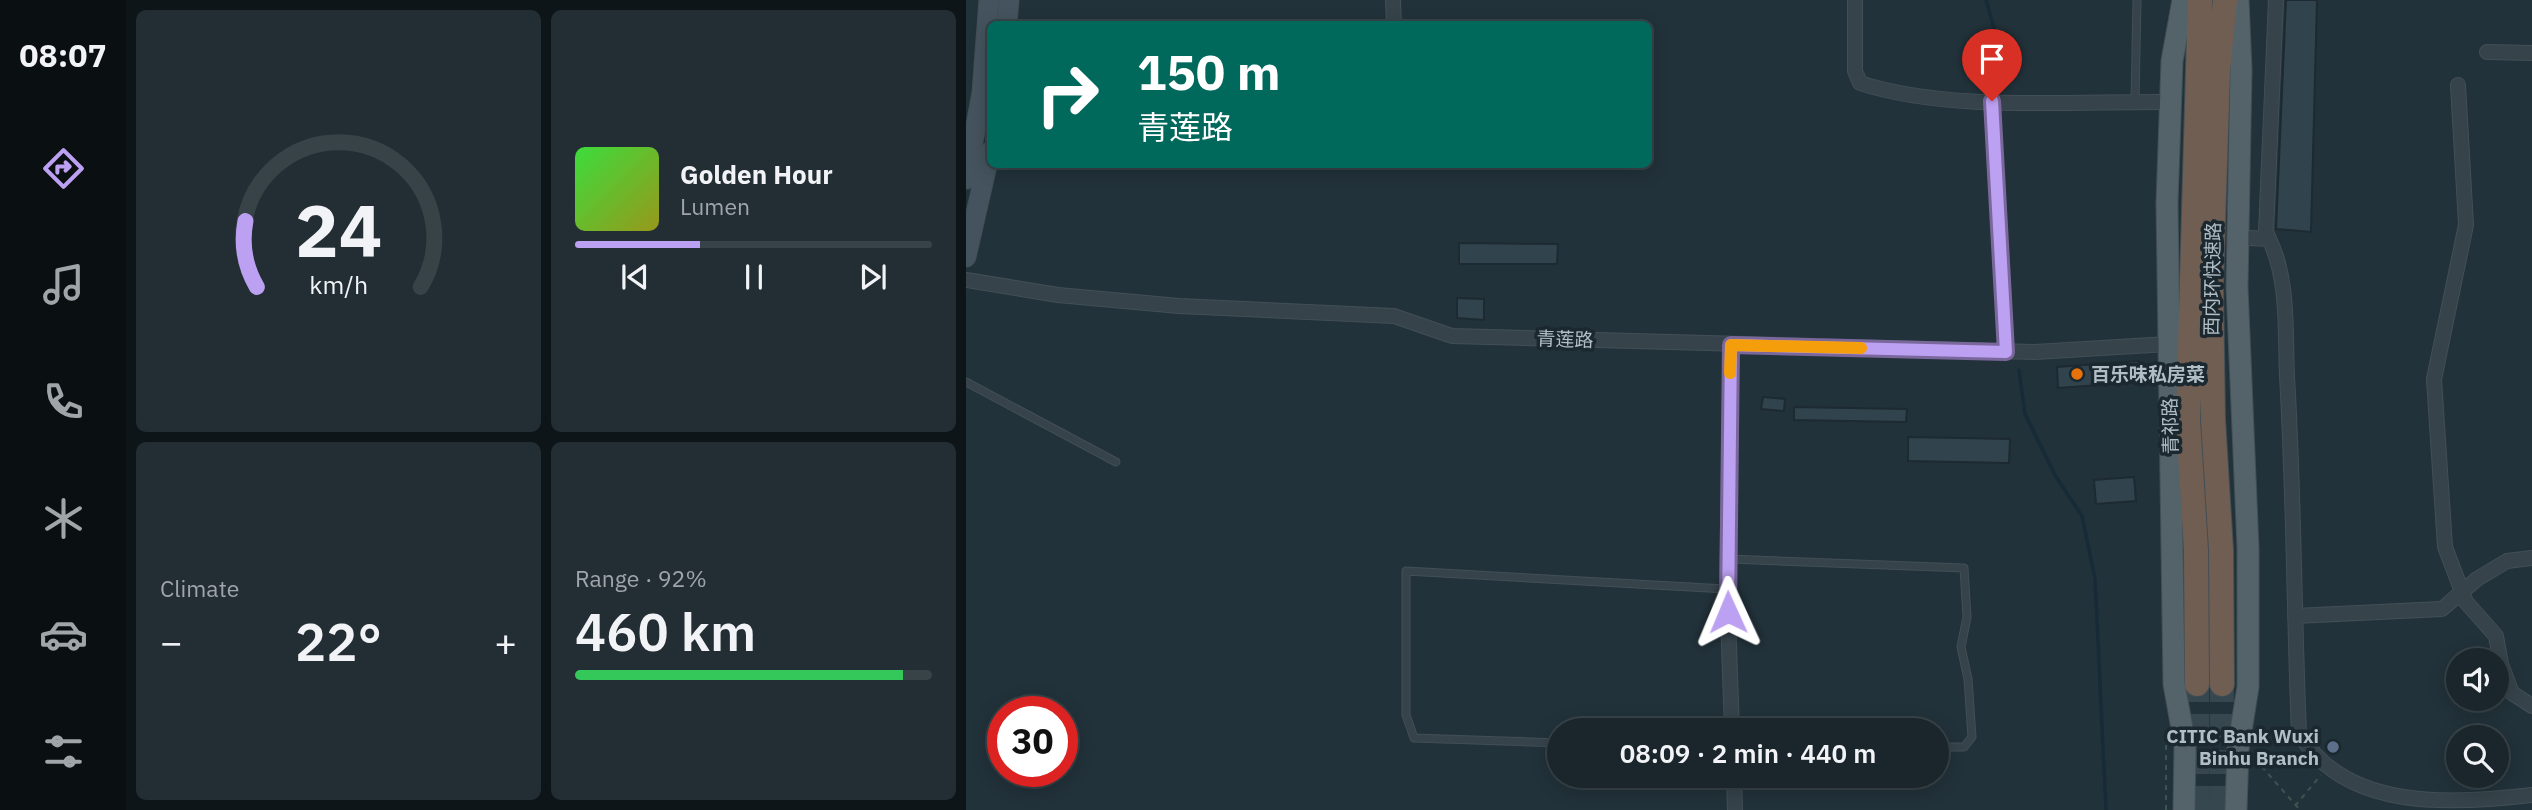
<!DOCTYPE html>
<html lang="en">
<head>
<meta charset="utf-8">
<style>
	:root { --surface:#1a262c; --page:#232e34; --text:#f1f3f6; --muted:#9fa5a9; --line:#384348; --accent:#bca0f2 }
	body { margin:0; font-family:"IBM Plex Sans","Noto Sans SC",sans-serif; background:var(--page); color:var(--text); height:100vh; display:flex; flex-direction:column; font-size:26px; white-space:nowrap }
	* { box-sizing:border-box; margin:0 }
	p { font-size:23px; color:var(--muted) }
	.icon { flex:none; width:38px; height:38px; fill:none; stroke:currentColor; stroke-width:2; stroke-linecap:round; stroke-linejoin:round }
	.map { position:relative; flex:1; overflow:hidden }
	.side { display:flex; flex-direction:column; gap:10px; padding:10px; background:#0e1518; width:840px }
	.side>* { flex:none }
	.top-card { position:absolute; left:21px; top:21px; width:665px; height:147px; border-radius:10px; box-shadow:0 4px 18px #0003,0 0 0 2px var(--line); background:#00695c; color:#fff; overflow:hidden }
	.buttons { position:absolute; left:1480px; top:648px; display:grid; gap:14px }
	.buttons a { display:grid; place-items:center; width:63px; height:63px; border-radius:50%; background:var(--surface); box-shadow:0 4px 18px #0003,0 0 0 2px var(--line); font-size:35px }
	.speed { position:absolute; left:21px; top:696px; display:flex; gap:14px; font-size:35px; font-weight:700; text-align:center }
	.speed>* { display:grid; place-content:center; width:91px; height:91px; border-radius:50%; background:var(--surface); box-shadow:0 4px 18px #0003,0 0 0 2px var(--line); line-height:1 }
	.speed .limit { border:10px solid #d22; background:#fff; color:#111 }
	.pin { position:absolute; display:grid; place-items:center; width:60px; height:60px; color:#fff; margin:-72px -30px; border-radius:50% 50% 50% 0; rotate:-45deg; box-shadow:0 0 7px #0007 }
	.pin .icon { rotate:45deg }
	.me { position:absolute; width:77px; margin:-38px; rotate:359deg; stroke-linejoin:round; filter:drop-shadow(0 0 5px #0008) }
	.turn { display:flex; align-items:center; gap:24px; height:147px; padding:0 35px; font-size:32px }
	.turn .icon { width:91px; height:91px; stroke-width:2.5 }
	.turn b { display:block; font-size:49px; line-height:60px }
	.big { font-size:52px; font-weight:600; line-height:1.1 }
	.side .card { flex:1; display:flex; flex-direction:column; justify-content:center; gap:10px; min-width:0; padding:0 24px; border-radius:10px; background:var(--page) }
	.side .dial { align-items:center; gap:0 }
	.dial svg { height:182px; overflow:visible; fill:none; stroke:var(--line); stroke-width:7; stroke-linecap:round; text-anchor:middle }
	.dial text { fill:var(--text); stroke:none }
	.song { display:flex; align-items:center; gap:21px }
	.cover { width:84px; height:84px; border-radius:10px; background:linear-gradient(135deg,hsl(120 70% 55%),hsl(60 70% 35%)) }
	.played { height:7px; border-radius:4px; background:linear-gradient(90deg,var(--accent) 35%,var(--line) 35%) }
	.keys { display:flex; justify-content:space-around; direction:ltr }
	.heat { display:flex; justify-content:space-between; align-items:center; font-size:38px; direction:ltr }
	.charge { height:10px; border-radius:5px; background:linear-gradient(90deg,#34c759 92%,var(--line) 0) }
	.side .tiles { flex:1; display:grid; gap:10px; grid-template-columns:repeat(2,1fr) }
	.trip { position:absolute; left:581px; top:718px; width:402px; height:70px; border-radius:35px; background:var(--surface); box-shadow:0 4px 18px #0003,0 0 0 2px var(--line); font-weight:600; line-height:70px; text-align:center }
	main { display:flex; flex:1; min-height:0 }
	.dock { display:flex; flex-direction:column; width:126px; justify-content:space-around; align-items:center; background:#0a0f12; color:var(--muted) }
	.dock .icon { width:49px; height:49px }
	.dock .current { color:var(--accent) }
	.dock b { font-size:32px; color:var(--text) }
	.map>svg:first-child { display:block }
	.lines { fill:none; stroke-linecap:round; stroke-linejoin:round }
	.stream { stroke:#162b37; stroke-width:3.5 }
	.building { fill:#31444e; stroke:#1d2a31; stroke-width:2 }
	.highway-tunnel { stroke:#37474f; stroke-width:24; stroke-dasharray:24 12; stroke-linecap:butt }
	.lane-casing { stroke:#424f56; stroke-width:9 }
	.street-casing { stroke:#424f56; stroke-width:16 }
	.secondary-casing { stroke:#424f56; stroke-width:21 }
	.primary-casing { stroke:#424f56; stroke-width:23 }
	.highway-casing { stroke:#414e55; stroke-width:26 }
	.path { stroke:#3d5350; stroke-width:2; stroke-dasharray:5 5; stroke-linecap:butt }
	.lane { stroke:#36434a; stroke-width:7 }
	.street { stroke:#36434a; stroke-width:14 }
	.secondary { stroke:#44535d; stroke-width:19 }
	.primary { stroke:#54636a; stroke-width:21 }
	.highway { stroke:#705e53; stroke-width:24 }
	.route-casing { stroke:#7a689d; stroke-width:18 }
	.route { stroke:#bca0f2; stroke-width:12 }
	.slow { stroke:#f59e0b; stroke-width:12 }
	.food-dot { fill:#e8710a; stroke:#1b282f; stroke-width:2.5 }
	.service-dot { fill:#5c6f8a; stroke:#1b282f; stroke-width:2.5 }
	.labels { text-anchor:middle; stroke-width:7; stroke-linejoin:round; paint-order:stroke }
	.street-label { font-size:19px; fill:#b1bec6; stroke:#1b282f }
	.poi-label { font-size:19px; font-weight:bold; fill:#b1bec6; stroke:#1b282f; text-anchor:start }
</style>
</head>
<body>
<main>
<nav class="dock">
<b>08:07</b>
<svg class="icon current" aria-label="directions" viewBox="0 0 24 24"><path d="M12 3l9 9-9 9-9-9zM9 14v-3h6M13 9l2 2-2 2"/></svg>
<svg class="icon" aria-label="music" viewBox="0 0 24 24"><path d="M9 18V5l10-2v13"/><circle cx="6" cy="18" r="3"/><circle cx="16" cy="16" r="3"/></svg>
<svg class="icon" aria-label="phone" viewBox="0 0 24 24"><path d="M5 4h4l2 5-3 2q2 4 5 5l2-3 5 2v4C11 20 4 13 5 4z"/></svg>
<svg class="icon" aria-label="climate" viewBox="0 0 24 24"><path d="M12 3v18M4 7l16 10M4 17L20 7"/></svg>
<svg class="icon" aria-label="car" viewBox="0 0 24 24"><path d="M5 17H2v-5l4-1 3-4h7l3 4 3 1v5h-3M9 17h6M6 11h13"/><circle cx="7" cy="17" r="2"/><circle cx="17" cy="17" r="2"/></svg>
<svg class="icon" aria-label="filters" viewBox="0 0 24 24"><path d="M4 7h16M4 17h16"/><circle cx="9" cy="7" r="2"/><circle cx="15" cy="17" r="2"/></svg>
</nav>
<section class="side">
<div class="tiles">
<div class="card dial"><svg viewBox="0 0 100 80">
<path d="M14 69A42 42 0 1 1 86 69"/>
<path d="M14 69A42 42 0 0 1 9 40" stroke="#bca0f2"/>
<text x="50" y="56" font-size="32" font-weight="700">24</text>
<text x="50" y="72" font-size="11">km/h</text>
</svg></div>
<div class="card">
<div class="song"><i class="cover"></i><div><b>Golden Hour</b><p>Lumen</p></div></div>
<div class="played"></div>
<div class="keys"><svg class="icon" aria-label="previous" viewBox="0 0 24 24"><path d="M18 5L8 12l10 7zM5 5v14"/></svg><svg class="icon" aria-label="pause" viewBox="0 0 24 24"><path d="M8 5v14M16 5v14"/></svg><svg class="icon" aria-label="next" viewBox="0 0 24 24"><path d="M6 5l10 7-10 7zM19 5v14"/></svg></div>
</div>
<div class="card"><p>Climate</p>
<div class="heat"><a>−</a><b class="big">22°</b><a>+</a></div>
</div>
<div class="card"><p>Range · 92%</p><b class="big">460 km</b><div class="charge"></div></div>
</div>
</section>
<div class="map">
<svg width="1566" height="810" viewBox="0 0 1566 810">
	<rect width="100%" height="100%" fill="#22323a"/>
	<g class="lines">
		<!-- stream -->
		<path class="stream" d="M1020 0 1030 35 1029 91
			M1053 370 1059 414 1090 477 1116 516 1129 579 1140 810"/>
	</g>
	<!-- building -->
	<path class="building" d="M1320 0H1351L1345 232 1310 229Z
		M493 243 592 244 591 264H493Z
		M491 298 518 299V320L491 318Z
		M1173 361 1175 382 1092 388 1091 367Z
		M797 397 819 399 818 411 795 409Z
		M828 407 941 409 940 422 828 420Z
		M942 437 1044 439 1043 463 942 461Z
		M1168 477 1170 501 1130 504 1128 480Z
		M912 775H962V786H912Z"/>
	<g class="lines">
		<!-- highway-tunnel -->
		<path class="highway-tunnel" d="M1231 810V684
			M1255 810 1256 684"/>
		<defs>
			<path id="lane" d="M1169 102 1171 0
				M0 382 150 462
				M762 559 998 568 1001 617 995 647 1002 679 1006 737 998 747H971
				M593 743 448 738 440 715V571L760 589"/>
			<path id="street" d="M427 0 428 24
				M889 0V71L894 83C982 112 1109 101 1203 102
				M1521 52 1566 53
				M1492 85 1500 225 1468 379 1479 547 1500 602 1530 636 1535 664 1546 693 1566 706
				M1026 101 1040 352
				M1283 238 1303 239C1323 279 1319 331 1321 376 1328 495 1328 614 1333 733 1378 810 1483 805 1566 795
				M1303 239 1300 232 1310 0
				M0 280 92 295 213 306 428 316 486 336 1069 352 1202 344
				M765 345 761 589 766 730
				M1329 616 1476 609 1511 579 1541 561 1566 558
				M768 775 769 810"/>
			<path id="secondary" d="M41 24 43 0
				M0 179 16 93 23 0
				M0 257 24 152"/>
			<path id="primary" d="M1217 0 1206 61 1201 203 1208 684 1219 745 1218 810
				M1270 810 1272 749 1282 687V548L1271 287 1275 70 1272 0"/>
			<path id="highway" d="M1231 684 1230 550 1222 420 1234 0
				M1256 684 1255 550 1247 419 1245 287 1252 69 1259 0"/>
		</defs>
		<!-- lane casing -->
		<use href="#lane" class="lane-casing"/>
		<!-- street casing -->
		<use href="#street" class="street-casing"/>
		<!-- secondary casing -->
		<use href="#secondary" class="secondary-casing"/>
		<!-- primary casing -->
		<use href="#primary" class="primary-casing"/>
		<!-- highway casing -->
		<use href="#highway" class="highway-casing"/>
		<!-- path -->
		<path class="path" d="M1289 759 1334 810
			M1329 806 1355 775
			M1200 810V741"/>
		<!-- lane -->
		<use href="#lane" class="lane"/>
		<!-- street -->
		<use href="#street" class="street"/>
		<!-- secondary -->
		<use href="#secondary" class="secondary"/>
		<!-- primary -->
		<use href="#primary" class="primary"/>
		<!-- highway -->
		<use href="#highway" class="highway"/>
	</g>
	<g class="lines">
		<defs>
			<path id="route" d="M762 612 765 345 1040 352 1026 101"/>
		</defs>
		<!-- route casing -->
		<use href="#route" class="route-casing"/>
		<!-- route -->
		<use href="#route" class="route"/>
		<!-- slow -->
		<path class="slow" d="M764 373 765 345 895 348"/>
	</g>
	<!-- markers -->
	<circle class="food-dot" cx="1111" cy="374" r="7"/>
	<circle class="service-dot" cx="1367" cy="747" r="7"/>
	<g class="labels">
		<!-- street labels -->
		<g class="street-label">
			<text transform="translate(1246 279) rotate(-89)" y="7">西内环快速路</text>
			<text transform="translate(599 339) rotate(2)" y="7">青莲路</text>
			<text transform="translate(1204 426) rotate(-91)" y="7">青祁路</text>
		</g>
		<!-- poi labels -->
		<g class="poi-label">
			<text x="1125" y="381">百乐味私房菜</text>
			<text x="1353" y="743" text-anchor="end">CITIC Bank Wuxi<tspan x="1353" dy="22">Binhu Branch</tspan></text>
		</g>
	</g>
</svg>
<div class="buttons">
<a><svg class="icon" aria-label="sound" viewBox="0 0 24 24"><path d="M4 9h4l5-4v14l-5-4H4zM17 9q2 3 0 6"/></svg></a>
<a><svg class="icon" aria-label="search" viewBox="0 0 24 24"><circle cx="10" cy="10" r="6"/><path d="M15 15l6 6"/></svg></a>
</div>
<div class="speed"><div class="limit">30</div></div>
<div class="pin" style="left:1026px;top:101px;background:#d93025"><svg class="icon" aria-label="arrive" viewBox="0 0 24 24"><path d="M6 21V4h12l-3 4 3 4H6"/></svg></div>
<svg class="me" style="left:762px;top:612px" viewBox="-20 -20 40 40"><path d="M0-17L14 15 0 8-14 15z" fill="#bca0f2" stroke="#fff" stroke-width="4"/></svg>
<div class="trip">08:09 · 2 min · 440 m</div>
<div class="top-card">
<div class="turn"><svg class="icon" aria-label="right" viewBox="0 0 24 24"><path d="M7 20v-9h11M14 6l5 5-5 5"/></svg><div><b>150 m</b>青莲路</div></div>
</div>
</div>
</main>
</body>
</html>
